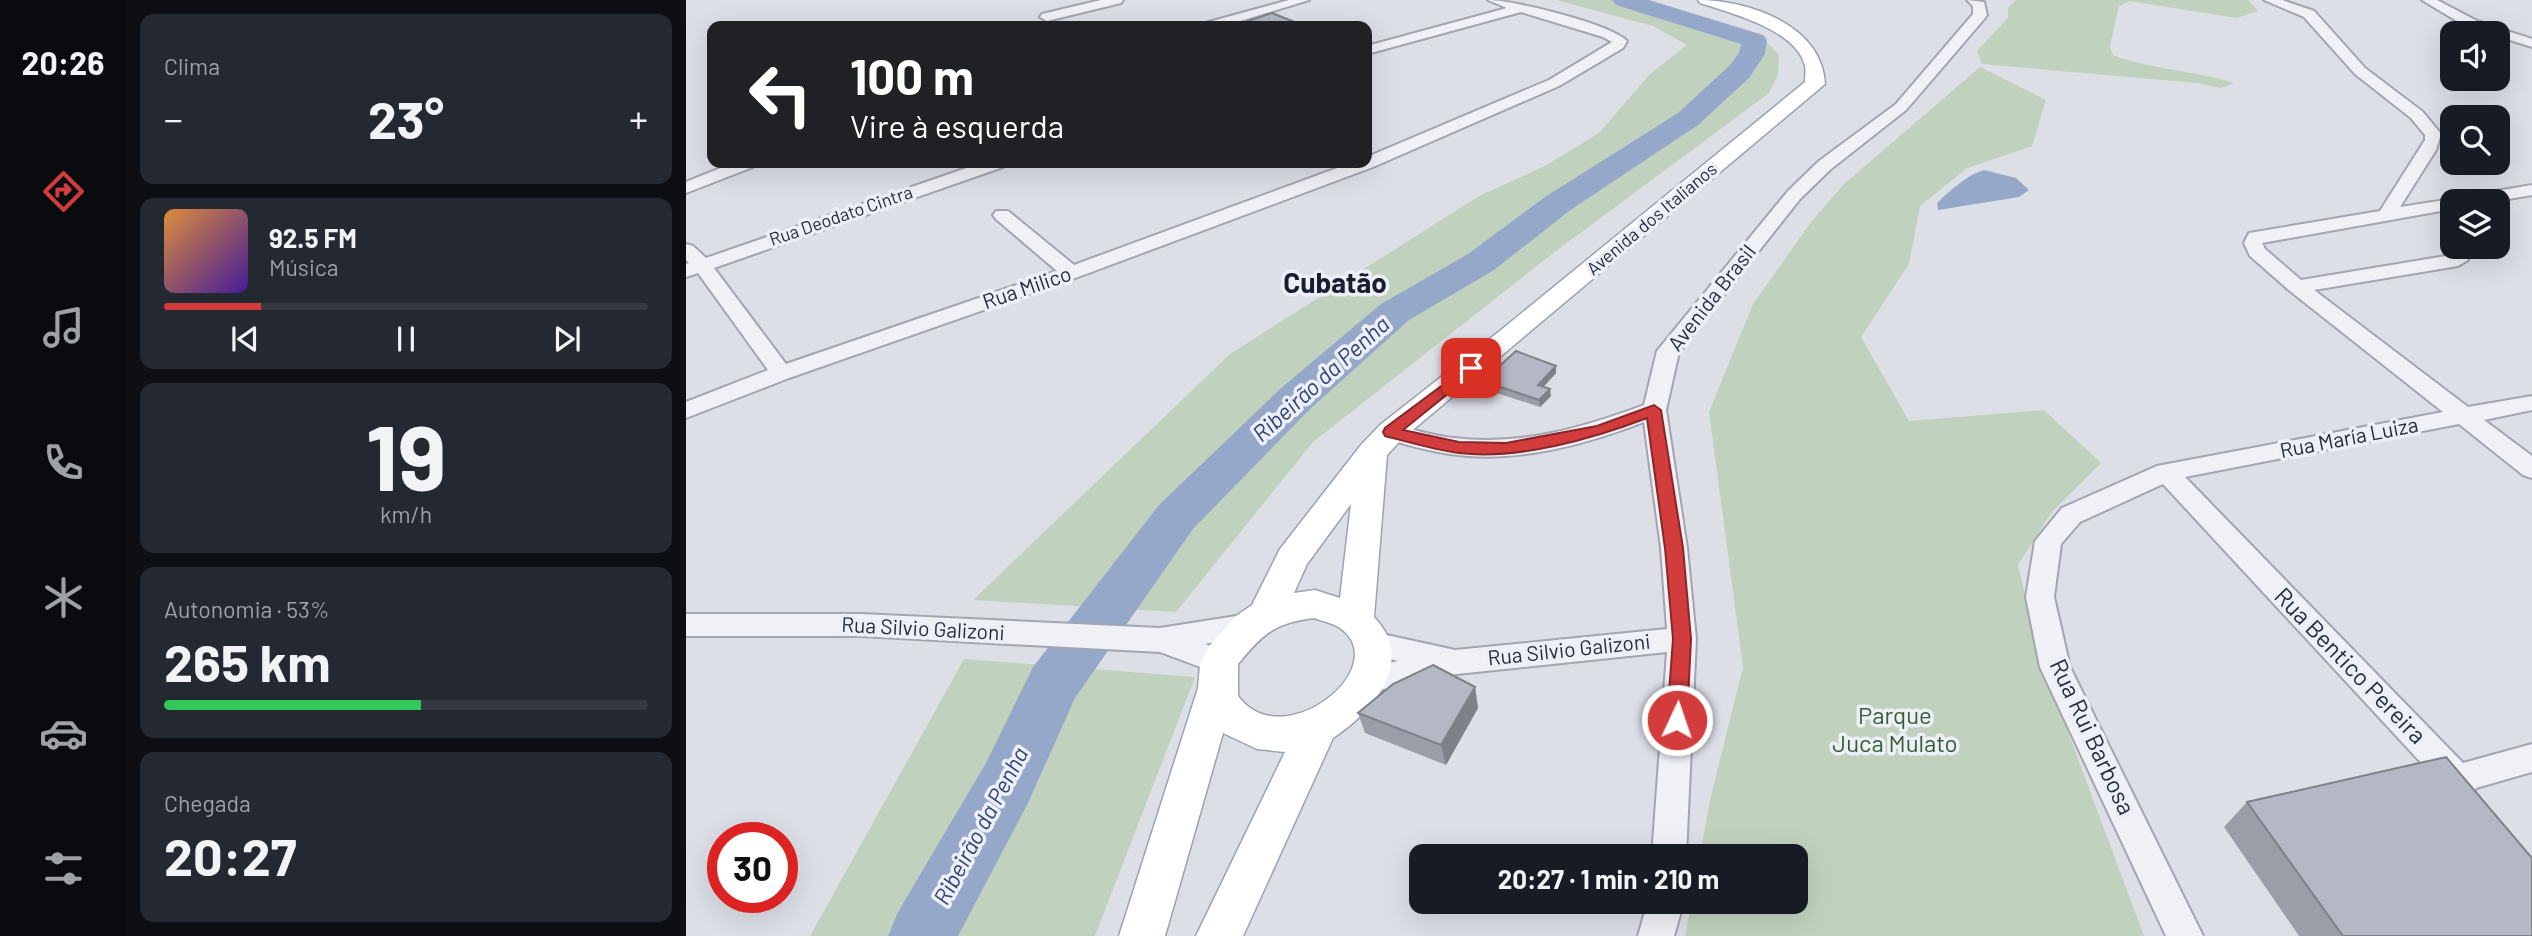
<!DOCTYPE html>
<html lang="pt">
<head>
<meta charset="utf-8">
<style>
	:root { --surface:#171b24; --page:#242831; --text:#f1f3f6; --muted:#9ea1a6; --line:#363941; --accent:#d33c3d }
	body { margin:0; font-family:Barlow,sans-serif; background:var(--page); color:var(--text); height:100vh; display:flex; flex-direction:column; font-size:26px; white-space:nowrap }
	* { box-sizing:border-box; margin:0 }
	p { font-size:23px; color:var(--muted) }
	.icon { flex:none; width:38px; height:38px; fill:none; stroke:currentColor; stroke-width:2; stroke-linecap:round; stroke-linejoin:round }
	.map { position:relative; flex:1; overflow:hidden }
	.sheet { display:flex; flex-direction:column; gap:14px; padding:14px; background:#0d0f14; width:560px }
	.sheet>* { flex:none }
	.hud { position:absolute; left:21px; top:21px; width:665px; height:147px; border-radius:14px; box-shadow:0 7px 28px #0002; background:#202124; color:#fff; overflow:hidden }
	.controls { position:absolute; left:1754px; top:21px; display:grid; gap:14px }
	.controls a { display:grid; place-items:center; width:70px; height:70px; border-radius:14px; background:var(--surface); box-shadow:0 7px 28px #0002; font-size:35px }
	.speed { position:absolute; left:21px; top:822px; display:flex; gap:14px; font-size:35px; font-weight:700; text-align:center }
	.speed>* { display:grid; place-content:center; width:91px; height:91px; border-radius:50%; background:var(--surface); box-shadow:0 7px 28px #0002; line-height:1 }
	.speed .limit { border:10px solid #d22; background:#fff; color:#111 }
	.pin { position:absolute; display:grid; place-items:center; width:60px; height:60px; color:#fff; margin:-30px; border-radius:14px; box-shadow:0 4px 10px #0006 }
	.me { position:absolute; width:77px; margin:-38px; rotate:3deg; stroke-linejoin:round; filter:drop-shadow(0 0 5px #0008) }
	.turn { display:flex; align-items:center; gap:24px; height:147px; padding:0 28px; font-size:32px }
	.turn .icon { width:91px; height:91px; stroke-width:2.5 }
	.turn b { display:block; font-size:49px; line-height:60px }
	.big { font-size:52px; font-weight:700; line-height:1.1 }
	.sheet .widget { flex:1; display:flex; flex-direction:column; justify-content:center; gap:10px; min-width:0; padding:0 24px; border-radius:14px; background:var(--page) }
	.sheet .dial { align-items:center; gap:0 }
	.dial b { font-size:91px; line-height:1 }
	.song { display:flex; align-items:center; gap:21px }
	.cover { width:84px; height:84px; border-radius:10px; background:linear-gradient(135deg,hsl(30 70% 55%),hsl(260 70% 35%)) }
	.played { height:7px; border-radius:4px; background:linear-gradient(90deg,var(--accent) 20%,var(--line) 20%) }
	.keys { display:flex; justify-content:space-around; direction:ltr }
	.heat { display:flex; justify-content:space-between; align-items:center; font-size:38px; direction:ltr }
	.charge { height:10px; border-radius:5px; background:linear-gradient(90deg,#34c759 53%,var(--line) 0) }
	.trip { position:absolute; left:723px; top:844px; width:399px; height:70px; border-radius:14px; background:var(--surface); box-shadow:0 7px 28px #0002; font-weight:700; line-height:70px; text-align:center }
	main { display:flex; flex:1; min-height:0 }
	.menu { display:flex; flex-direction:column; width:126px; justify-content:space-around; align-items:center; background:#090b0e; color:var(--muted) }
	.menu .icon { width:49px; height:49px }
	.menu .active { color:var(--accent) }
	.menu b { font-size:32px; color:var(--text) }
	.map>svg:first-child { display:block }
	.green { fill:#c0d2be }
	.water { fill:#96a8c9 }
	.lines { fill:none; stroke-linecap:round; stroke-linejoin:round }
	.river { fill:#96a8c9; fill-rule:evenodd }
	.minor-casing { stroke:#a2a5b1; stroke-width:4 }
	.major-casing { stroke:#9ca2b3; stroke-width:3 }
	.minor { fill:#f0f1f6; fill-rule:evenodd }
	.major { fill:#fff; fill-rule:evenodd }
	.wall { fill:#9b9ea9 }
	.shaded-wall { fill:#7e8189 }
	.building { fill:#b4b8c4; stroke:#7e8189; stroke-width:2 }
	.route { fill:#d33c3d; stroke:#892728; stroke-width:2 }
	.labels { text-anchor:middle; stroke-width:7; stroke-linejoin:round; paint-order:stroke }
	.far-street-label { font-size:18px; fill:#262b3e; stroke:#eceff5 }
	.street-label { font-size:21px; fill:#262b3e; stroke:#eceff5 }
	.water-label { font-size:23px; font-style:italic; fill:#2f4474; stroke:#eceff5 }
	.near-street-label { font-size:24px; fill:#262b3e; stroke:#eceff5 }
	.near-park-label { font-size:24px; fill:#355b33; stroke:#eceff5 }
	.district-label { font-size:28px; font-weight:bold; fill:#181d2f; stroke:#eceff5 }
</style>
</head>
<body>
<main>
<nav class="menu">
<b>20:26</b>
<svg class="icon active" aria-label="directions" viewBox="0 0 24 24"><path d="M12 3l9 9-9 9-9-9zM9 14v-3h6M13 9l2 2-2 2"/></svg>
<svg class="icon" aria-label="music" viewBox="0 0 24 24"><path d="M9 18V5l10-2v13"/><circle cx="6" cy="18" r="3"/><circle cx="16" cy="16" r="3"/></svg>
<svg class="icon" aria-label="phone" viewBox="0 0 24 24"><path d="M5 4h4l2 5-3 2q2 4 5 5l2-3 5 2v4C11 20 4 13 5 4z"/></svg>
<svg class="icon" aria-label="climate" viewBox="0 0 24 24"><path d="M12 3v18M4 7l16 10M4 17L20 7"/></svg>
<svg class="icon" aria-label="car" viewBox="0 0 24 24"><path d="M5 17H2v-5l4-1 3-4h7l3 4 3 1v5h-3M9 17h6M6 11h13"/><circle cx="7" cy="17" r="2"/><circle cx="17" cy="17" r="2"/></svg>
<svg class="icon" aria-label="filters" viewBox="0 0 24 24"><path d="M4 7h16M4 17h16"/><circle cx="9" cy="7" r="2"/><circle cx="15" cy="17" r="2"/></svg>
</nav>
<section class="sheet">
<div class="widget"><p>Clima</p>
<div class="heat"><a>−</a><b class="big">23°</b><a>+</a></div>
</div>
<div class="widget">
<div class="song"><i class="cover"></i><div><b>92.5 FM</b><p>Música</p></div></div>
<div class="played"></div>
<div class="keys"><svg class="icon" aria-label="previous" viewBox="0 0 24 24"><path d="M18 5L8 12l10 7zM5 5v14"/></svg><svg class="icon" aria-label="pause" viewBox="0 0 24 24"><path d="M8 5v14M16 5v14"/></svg><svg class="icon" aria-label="next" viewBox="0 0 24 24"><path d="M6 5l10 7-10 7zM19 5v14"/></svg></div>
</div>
<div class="widget dial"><b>19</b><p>km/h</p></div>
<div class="widget"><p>Autonomia · 53%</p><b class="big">265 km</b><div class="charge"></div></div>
<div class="widget"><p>Chegada</p><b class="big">20:27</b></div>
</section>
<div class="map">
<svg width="1846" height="936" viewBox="0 0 1846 936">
	<rect width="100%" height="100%" fill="#dddfe7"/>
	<!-- green -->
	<path class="green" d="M870 0H962L1077 38 1093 55 1092 75 1083 93 866 254 627 442 490 612 287 600 544 354 793 196 859 166 913 133 964 74 1001 45 967 26Z
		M1330 0H1562L1572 11 1551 18 1443 1 1433 6 1424 46 1427 55C1466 70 1508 70 1548 83L1535 88 1511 83 1296 64 1291 51 1322 18V8Z
		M1294 67 1360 100 1346 146 1281 168 1234 206 1223 264 1175 337 1223 421 1358 410 1415 463 1365 513 1332 565 1354 657 1458 936H999L1006 901H1110V856H1014L1024 800 1057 667 1023 412 1067 304 1125 222 1158 184Z
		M278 659 509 677 409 936H124Z"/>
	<!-- water -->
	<path class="water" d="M1298 170 1330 178 1343 190 1333 197 1252 210 1251 203C1265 190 1279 176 1298 170Z"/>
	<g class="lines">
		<!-- river -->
		<path class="river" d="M926 0H963L1077 35 1081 40 1079 54 1063 78 1012 125 883 211 808 270 723 320 624 409 507 529 389 698 342 803 272 936H202L212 912 300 763 347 667 473 505 594 389 695 304 782 254 859 197 992 113 1043 66 1053 53 1055 44 930 5Z"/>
		<defs>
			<path id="minor" d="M415 0H437L435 3 361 21 354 17 356 14Z
				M603 0H623L538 26H517L519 23Z
				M802 0C827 0 925 24 941 41L937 48 873 86 687 167 392 277 103 378 0 418V402L82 370 12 273 0 277V264L3 263 0 260V244L7 246 20 258 295 163H319L317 167 28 268 100 364 371 271 310 219 307 215 310 211H322L388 265 665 163H681V157L863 80 926 42 917 37 835 12 681 54V46L821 8Z
				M1281 0 1298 2 1301 15 1299 18 1220 110 1145 169 1114 199 993 352 980 410 1001 548 1010 639 1000 856H966L981 652 771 674 684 692 673 688 669 679 673 670 712 661 677 652 673 644 677 636 687 632 769 650 981 629 975 548 958 422C898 445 829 464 764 454 742 451 719 444 697 438L693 432 697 426 705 424C726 429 747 436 768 438 833 446 897 428 958 405L971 351 1102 191 1133 161 1210 104 1287 14V6Z
				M1578 0H1596L1628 11 1679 68 1737 112 1755 134 1750 150 1714 207 1766 199 1772 200 1781 196 1846 185V195L1811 201H1766V209L1576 243 1579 249 1615 280 1772 254 1779 256 1782 260 1772 266 1628 290 1782 407 1846 396V410L1798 420 1846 456V478L1837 475 1773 424 1499 477 1777 763 1846 744V772L1790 788 1787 795 1776 799 1765 795 1477 484 1394 522 1375 544 1368 597 1384 667 1517 936H1480L1354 667 1340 597 1349 541 1376 508 1471 466 1757 412 1604 291 1564 256 1558 243 1563 233 1694 211 1739 140V135L1725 118 1669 74 1618 17Z
				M1736 0H1751L1791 21 1846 39V47L1811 36V33L1781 27Z
				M47 163H69L67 167 0 193V182Z
				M0 614H175L474 628 563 614 573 617 577 625 573 633 519 644 543 653 548 662 543 671 533 674 474 652 175 636H0Z
				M962 901H998L988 936H952Z"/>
			<path id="major" d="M1012 0C1062 0 1136 25 1139 84L716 439 701 455 688 617C731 662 687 711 647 738L557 936H510L599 752 571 749 537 733 479 936H433L512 688 514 665 524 645 550 616 566 605 594 549 675 445 694 425 815 330 1119 82C1119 77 1120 71 1119 66 1111 30 1045 13 1014 3ZM665 504 654 598 629 590 608 593 621 564ZM628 618C636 621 647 623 654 628 709 667 597 757 552 696V664C577 634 588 623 628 618Z"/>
		</defs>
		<!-- minor casing -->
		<use href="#minor" class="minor-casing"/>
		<!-- major casing -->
		<use href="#major" class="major-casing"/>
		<!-- minor -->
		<use href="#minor" class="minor"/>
		<!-- major -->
		<use href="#major" class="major"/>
	</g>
	<!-- wall -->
	<path class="wall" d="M870 366V373L858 386 865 396 854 407 798 389 797 381Z
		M789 687 792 708 760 765 679 733 672 713Z
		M1561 802 1846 936H1613L1538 827Z"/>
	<!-- shaded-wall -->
	<path class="shaded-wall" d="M870 366V373L853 392 852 385Z
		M864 389 865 396 854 407 853 400Z
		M789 687 792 708 760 765 755 745Z"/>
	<!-- building -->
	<path class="building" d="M586 13 611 23 602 26H548Z
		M830 351 870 366 852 385 864 389 853 400 797 381Z
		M747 665 789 687 755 745 672 713 707 684Z
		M1760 757 1846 858V936H1657L1561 802Z"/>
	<!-- route -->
	<path class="route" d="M785 364 792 368 790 371 717 430 773 442 820 443 911 426 968 405 975 410 997 548 1005 639 1001 720 998 727 991 729 984 727 981 720 987 639 979 548 961 418C906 439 832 460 773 453 748 450 723 442 699 436L697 432 699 428Z"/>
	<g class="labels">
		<!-- far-street labels -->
		<g class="far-street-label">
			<text transform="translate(155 216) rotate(-19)" y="6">Rua Deodato Cintra</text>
			<text transform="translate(966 219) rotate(-40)" y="6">Avenida dos Italianos</text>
		</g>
		<!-- street labels -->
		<g class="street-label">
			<text transform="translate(341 288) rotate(-19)" y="7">Rua Milico</text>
			<text transform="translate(1026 298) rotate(-52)" y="7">Avenida Brasil</text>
			<text transform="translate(1663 438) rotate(-11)" y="7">Rua María Luiza</text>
			<text transform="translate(237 629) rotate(3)" y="7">Rua Silvio Galizoni</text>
			<text transform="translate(883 650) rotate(-6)" y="7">Rua Silvio Galizoni</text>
		</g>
		<!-- water labels -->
		<g class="water-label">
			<text transform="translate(635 379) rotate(-42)" y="8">Ribeirão da Penha</text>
			<text transform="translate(295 826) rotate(-62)" y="8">Ribeirão da Penha</text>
		</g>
		<!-- near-street labels -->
		<g class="near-street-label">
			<text transform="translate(1664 666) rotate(46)" y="8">Rua Bentico Pereira</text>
			<text transform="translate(1406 737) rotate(65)" y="8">Rua Rui Barbosa</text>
		</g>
		<!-- near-park labels -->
		<g class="near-park-label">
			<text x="1209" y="724">Parque<tspan x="1209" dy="28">Juca Mulato</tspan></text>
		</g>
		<!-- district labels -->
		<g class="district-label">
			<text x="649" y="293">Cubatão</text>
		</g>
	</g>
</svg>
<div class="controls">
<a><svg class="icon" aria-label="sound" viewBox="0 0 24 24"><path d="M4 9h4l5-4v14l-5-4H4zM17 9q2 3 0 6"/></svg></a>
<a><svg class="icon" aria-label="search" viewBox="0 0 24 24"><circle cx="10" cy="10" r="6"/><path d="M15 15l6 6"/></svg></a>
<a><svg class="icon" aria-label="layers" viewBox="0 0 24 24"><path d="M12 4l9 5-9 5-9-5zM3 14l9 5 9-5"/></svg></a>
</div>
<div class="speed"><div class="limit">30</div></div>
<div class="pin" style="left:785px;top:368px;background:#d93025"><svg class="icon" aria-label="arrive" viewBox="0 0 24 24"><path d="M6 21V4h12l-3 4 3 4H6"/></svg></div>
<svg class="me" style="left:991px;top:720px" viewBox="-20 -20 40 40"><circle r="17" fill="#d33c3d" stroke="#fff" stroke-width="3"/><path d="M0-11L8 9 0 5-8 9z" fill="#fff"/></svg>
<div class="trip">20:27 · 1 min · 210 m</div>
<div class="hud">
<div class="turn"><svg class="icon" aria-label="left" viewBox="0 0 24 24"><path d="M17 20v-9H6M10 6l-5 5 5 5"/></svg><div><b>100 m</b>Vire à esquerda</div></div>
</div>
</div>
</main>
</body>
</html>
